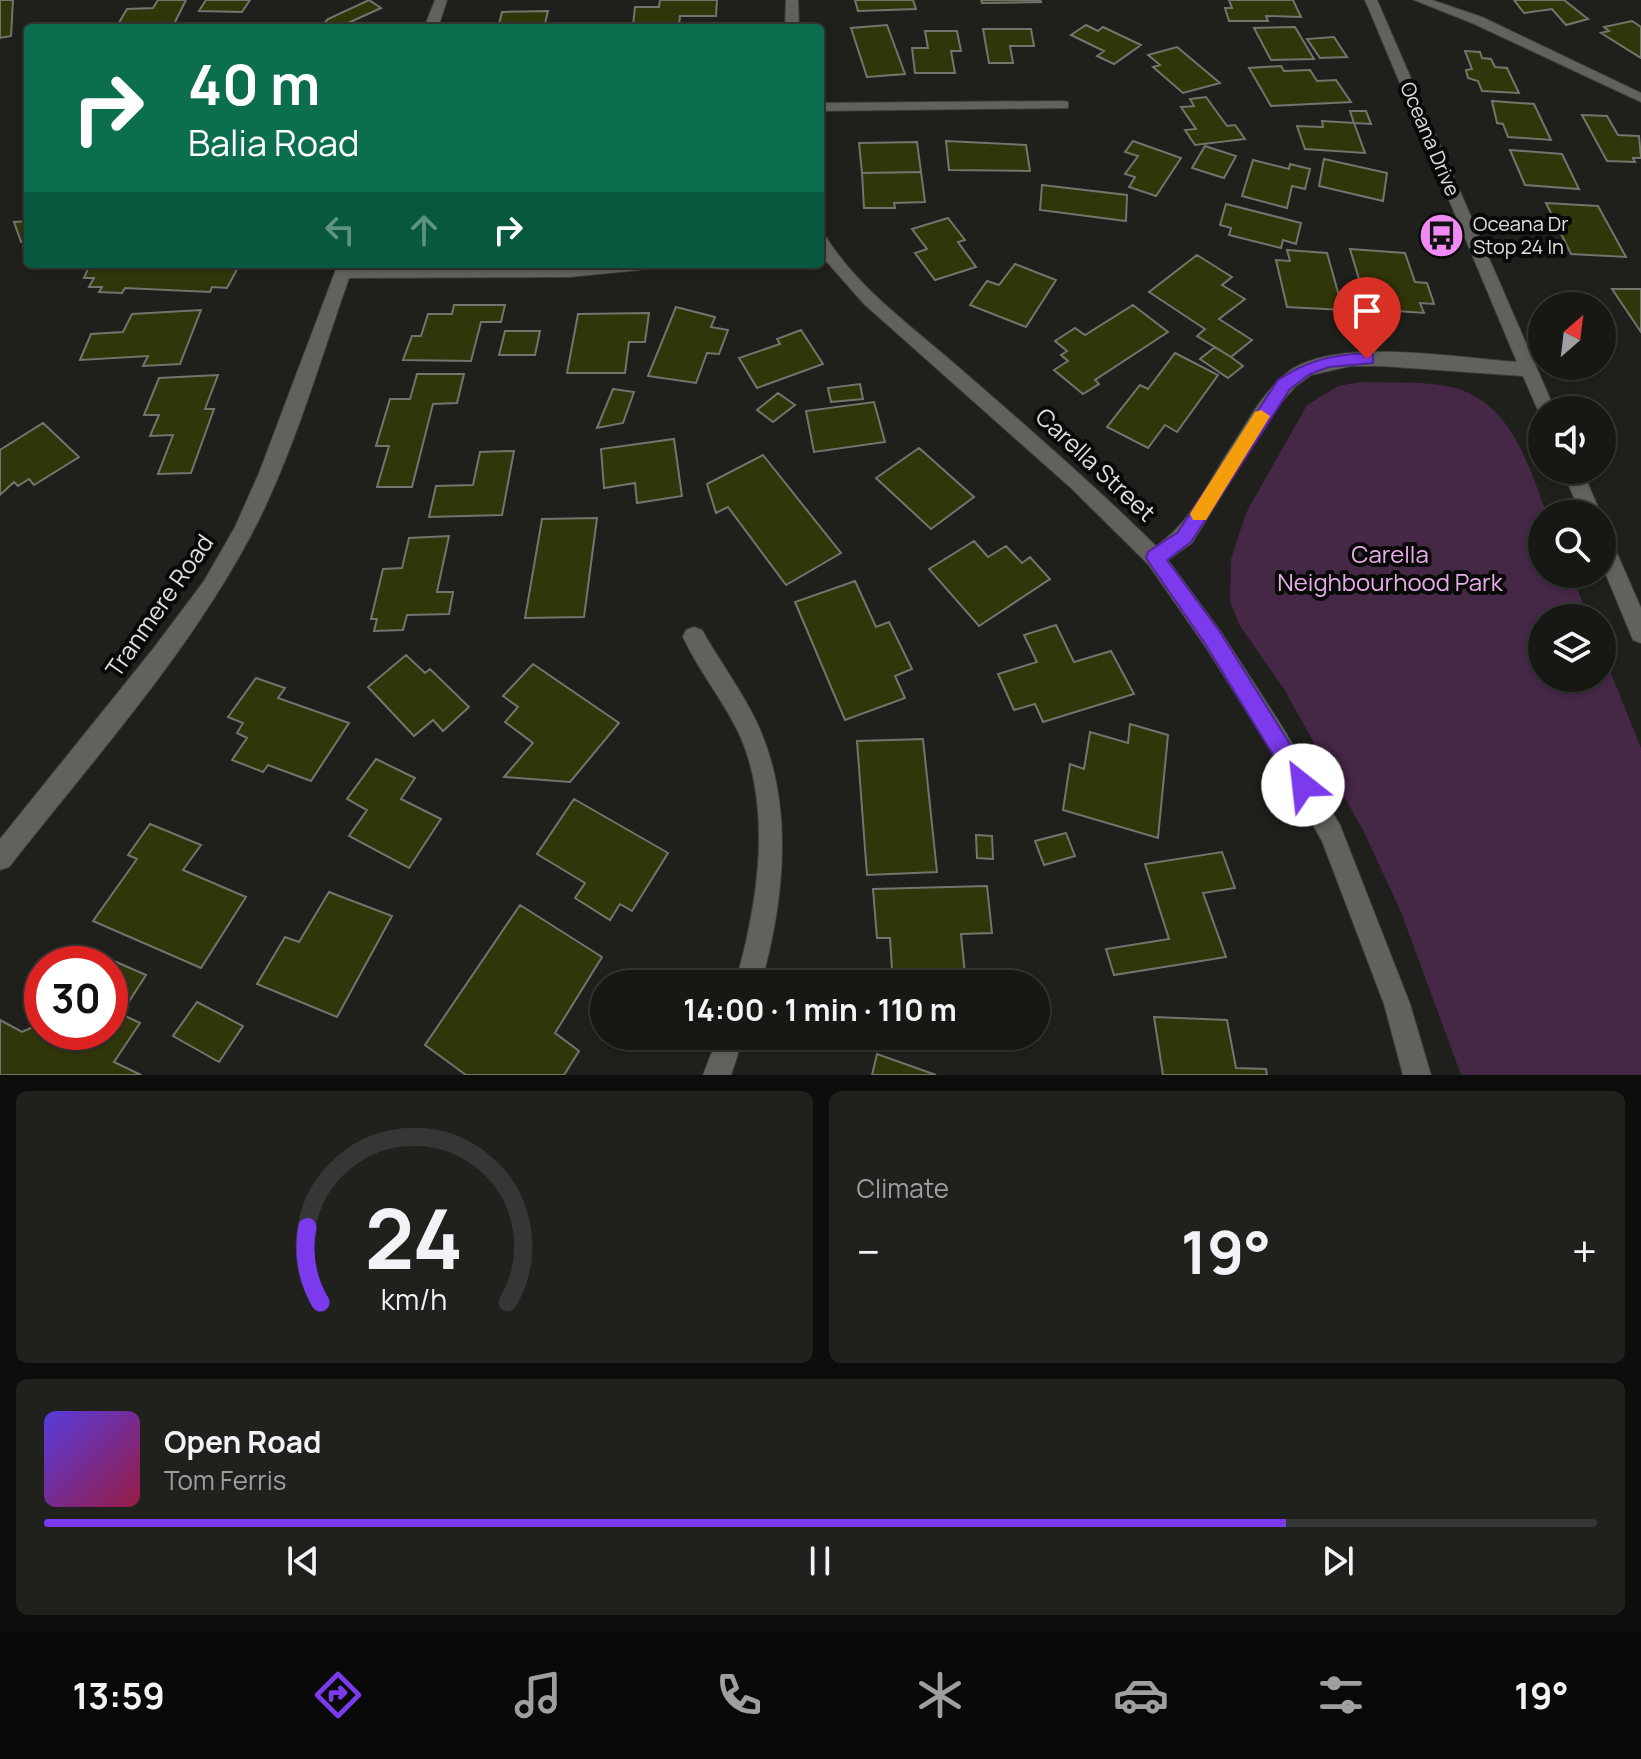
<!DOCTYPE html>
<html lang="en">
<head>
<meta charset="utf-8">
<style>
	:root { --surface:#171714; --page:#20201d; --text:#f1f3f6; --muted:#9e9fa0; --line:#363634; --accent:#7c3aed }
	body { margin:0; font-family:Manrope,sans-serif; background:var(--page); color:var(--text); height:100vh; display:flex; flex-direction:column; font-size:30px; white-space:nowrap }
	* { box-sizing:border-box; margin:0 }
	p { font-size:26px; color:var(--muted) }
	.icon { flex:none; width:44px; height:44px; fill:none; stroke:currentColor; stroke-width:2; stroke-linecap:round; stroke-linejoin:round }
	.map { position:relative; height:1075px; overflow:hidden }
	.panel { display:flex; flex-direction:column; gap:16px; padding:16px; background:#0d0d0b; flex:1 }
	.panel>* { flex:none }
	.top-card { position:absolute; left:24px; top:24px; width:800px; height:244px; border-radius:8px; box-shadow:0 2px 6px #0004,0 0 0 2px var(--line); background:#0b6e4f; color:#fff; overflow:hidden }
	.needle { width:52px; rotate:28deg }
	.tools { position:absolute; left:1528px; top:292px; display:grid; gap:16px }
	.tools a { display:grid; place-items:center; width:88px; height:88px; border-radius:50%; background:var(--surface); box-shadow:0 2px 6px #0004,0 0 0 2px var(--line); font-size:40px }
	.speed { position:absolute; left:24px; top:946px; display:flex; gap:16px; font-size:40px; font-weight:700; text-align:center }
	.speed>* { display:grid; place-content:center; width:104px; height:104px; border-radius:50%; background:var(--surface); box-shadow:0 2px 6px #0004,0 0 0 2px var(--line); line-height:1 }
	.speed .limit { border:12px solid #d22; background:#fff; color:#111 }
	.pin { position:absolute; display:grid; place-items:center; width:68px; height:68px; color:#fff; margin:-82px -34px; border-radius:50% 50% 50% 0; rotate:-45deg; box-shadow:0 0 8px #0007 }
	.pin .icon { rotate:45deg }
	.me { position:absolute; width:88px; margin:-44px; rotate:331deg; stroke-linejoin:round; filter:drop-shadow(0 0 6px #0008) }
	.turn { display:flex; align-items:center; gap:28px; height:168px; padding:0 32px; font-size:36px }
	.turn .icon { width:104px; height:104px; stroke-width:2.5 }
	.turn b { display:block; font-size:56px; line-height:68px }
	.lanes { display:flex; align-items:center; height:76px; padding:0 32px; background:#0003; justify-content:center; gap:40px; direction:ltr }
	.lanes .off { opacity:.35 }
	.big { font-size:60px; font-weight:700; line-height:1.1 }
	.panel .tile { flex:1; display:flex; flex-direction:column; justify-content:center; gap:12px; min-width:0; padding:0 28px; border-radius:12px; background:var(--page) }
	.panel .dial { align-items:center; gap:0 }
	.dial svg { height:208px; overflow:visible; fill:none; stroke:var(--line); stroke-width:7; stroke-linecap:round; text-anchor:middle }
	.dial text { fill:var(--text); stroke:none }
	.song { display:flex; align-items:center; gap:24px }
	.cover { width:96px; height:96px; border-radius:12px; background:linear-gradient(135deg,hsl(250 70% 55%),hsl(340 70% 35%)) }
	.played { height:8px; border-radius:4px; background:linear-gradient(90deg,var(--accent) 80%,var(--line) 80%) }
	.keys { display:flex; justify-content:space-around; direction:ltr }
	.heat { display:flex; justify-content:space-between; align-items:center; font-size:44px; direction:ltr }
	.panel .tiles { flex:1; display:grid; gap:16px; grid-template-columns:1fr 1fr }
	.tile:last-child { grid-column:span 2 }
	.trip { position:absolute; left:590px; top:970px; width:460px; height:80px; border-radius:40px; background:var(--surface); box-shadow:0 2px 6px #0004,0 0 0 2px var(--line); font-weight:700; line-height:80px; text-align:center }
	.dock { display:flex; height:128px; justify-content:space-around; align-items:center; background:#090908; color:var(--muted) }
	.dock .icon { width:56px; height:56px }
	.dock .current { color:var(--accent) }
	.dock b { font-size:36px; color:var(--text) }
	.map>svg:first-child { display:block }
	.green { fill:#452746 }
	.building { fill:#31360a; stroke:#72746e; stroke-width:2 }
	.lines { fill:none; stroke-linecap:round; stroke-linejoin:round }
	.minor-casing { stroke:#3c3d3a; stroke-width:2 }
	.tertiary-casing { stroke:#3c3d3a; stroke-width:2 }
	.minor { fill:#61625d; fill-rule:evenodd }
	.tertiary { fill:#61625d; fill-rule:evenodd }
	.route { fill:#7c3aed; stroke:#51269a; stroke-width:2 }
	.slow { fill:#f59e0b }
	.labels { text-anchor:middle; stroke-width:8; stroke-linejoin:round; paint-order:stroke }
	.far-street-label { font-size:20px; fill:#dfe0dd; stroke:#090907 }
	.far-poi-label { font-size:20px; fill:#dfe0dd; stroke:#090907; text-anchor:start }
	.street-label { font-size:24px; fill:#dfe0dd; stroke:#090907 }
	.park-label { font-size:24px; fill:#eaadec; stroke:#090907 }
</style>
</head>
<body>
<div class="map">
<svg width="1641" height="1075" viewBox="0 0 1641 1075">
	<rect width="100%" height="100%" fill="#1f1f1b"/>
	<!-- green -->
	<path class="green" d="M1361 382C1389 383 1419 381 1447 386 1510 398 1527 462 1547 514H1542V574H1571L1589 618H1542V678H1602V651L1641 748V1075H1461L1401 912 1364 832 1284 689 1240 626 1230 602 1231 559 1246 513 1307 405 1338 386Z"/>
	<!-- building -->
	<path class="building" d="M0 0H13L11 36 0 38Z
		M158 0H186L174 24 117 26 127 9 153 8Z
		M206 0H250L242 12 199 11Z
		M369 0 381 8 348 23 346 28H320L328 19Z
		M660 0H717L716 16H680L679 25H633L635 7H659Z
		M855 0H913L916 9 858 11Z
		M981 0H1040L1041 2 982 3Z
		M1229 0H1293L1301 17 1266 16 1268 21H1229L1225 8H1232Z
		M1514 0H1564L1588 19 1566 25 1552 9 1524 13Z
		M548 11 544 28H498L502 12Z
		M1632 21 1641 27V58L1601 33 1609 31 1604 27Z
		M887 25 905 74 867 77 851 28Z
		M1086 25 1098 31 1103 27 1141 45 1114 64 1097 56 1104 51 1071 35Z
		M1295 27 1314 59 1271 60 1254 28Z
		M983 29H1031L1034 46H1010L1013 63H989Z
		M925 31H957L961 51H951L955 73H915L912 48H928Z
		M1334 37 1347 57 1320 58 1307 39Z
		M1177 47 1220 83 1183 93 1153 67 1160 65 1148 55Z
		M1465 51 1480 52 1482 58 1491 59 1495 67 1507 68 1519 93 1482 91 1478 81 1468 78 1466 70 1472 69Z
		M1281 66 1284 71 1310 70 1317 81 1336 80 1351 102 1271 106 1249 68Z
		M1206 97 1227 126 1235 125 1245 139 1195 145 1185 130 1196 129 1181 107 1194 106 1190 99Z
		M1492 101 1534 104 1551 140 1508 137 1503 124 1497 123Z
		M1350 111H1366L1371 124 1354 123Z
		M1582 115 1607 116 1618 135 1639 136 1641 158H1633L1635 162 1607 161Z
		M1322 121 1354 123 1365 153 1305 149 1297 126 1323 127Z
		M946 141 1026 145 1030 171 949 170Z
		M1133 141 1181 158 1156 196 1129 187 1135 177 1125 174 1138 156 1125 152Z
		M917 142 921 172 862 173 859 143Z
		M1205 146 1236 156 1224 178 1192 168Z
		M1510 150 1562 154 1579 189 1525 185Z
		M1324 159 1387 173 1383 201 1319 186Z
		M1253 160 1289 169 1290 164 1310 169 1305 189 1292 186 1287 208 1242 196Z
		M921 172 925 202 894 203 895 208H864L862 173Z
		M1042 185 1127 195 1126 221 1040 210Z
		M1546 203 1598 206 1626 257 1571 254Z
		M1226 204 1301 223 1296 244 1283 240 1281 248 1229 235 1231 228 1220 225Z
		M948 218 965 240 958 242 976 267 935 280 915 253 927 249 912 229Z
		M28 221V241L21 242 14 222Z
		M1350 249 1405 253 1415 282 1427 283 1434 304 1420 303 1424 313 1368 309Z
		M1287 250 1327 253 1343 310 1287 307 1276 260 1290 261Z
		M1197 255 1232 277 1222 285 1245 299 1219 319 1252 340 1231 357 1197 336 1205 329 1149 292Z
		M90 264H240L227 288 212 287 210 292 125 288 122 293 99 292 102 287H89L94 278H84Z
		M1015 264 1056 280 1026 327 970 305 987 281 999 285Z
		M1612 289H1641V332Z
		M454 305H505L501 322H481L471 361 403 360 412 336H421L428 314H452Z
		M1133 305 1168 332 1095 380 1099 384 1083 394 1054 370 1068 361 1061 355 1067 351 1055 341 1075 328 1085 335Z
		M676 307 715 317 711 327 728 330 719 354 707 353 696 383 648 376Z
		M201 310 180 364 143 366 148 356 80 360 91 334 123 332 132 314Z
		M649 313 645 342H629L625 373H567L578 314Z
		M801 330 823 364 757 388 739 358 780 344 777 339Z
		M505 331H540L535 355H499Z
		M1215 347 1231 357 1243 366 1228 378 1200 359Z
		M1175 353 1218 375 1177 432 1165 425 1148 448 1107 427 1140 385 1148 389Z
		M417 374H464L457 403 433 404 412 487H377L389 446H376L390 399H410Z
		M218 375 205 409H214L191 473 158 474 173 435 150 436 159 415H144L159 378Z
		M860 384 863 399 831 402 828 388Z
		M613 389 634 392 623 423 597 428Z
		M778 393 795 405 773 422 757 410Z
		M874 402 885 442 814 452 806 411Z
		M43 423 79 457 34 485 29 479 18 486 14 482 0 495V450Z
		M674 439 682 496 637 503 635 483 604 488 601 449Z
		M919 448 974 497 931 529 876 478Z
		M514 451 502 515 429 517 436 486 473 485 480 452Z
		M763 455 841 553 786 585 728 507 716 513 707 484Z
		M597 518 584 617 525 618 542 519Z
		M449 536 437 592H453L449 614 407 615 403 630 374 631 377 619H371L383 569 402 568 409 538Z
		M974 541 988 557 1006 546 1022 563 1030 557 1050 579 979 626 929 569Z
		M855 581 876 627 889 622 912 669 895 676 905 698 845 720 795 602Z
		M1056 625 1074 662 1111 651 1134 694 1043 722 1035 704 1014 710 998 674 1037 662 1024 635Z
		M406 655 425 673 430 669 469 707 443 731 433 720 414 736 368 687Z
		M533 664 619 723 570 782 504 777 533 743 505 722 518 707 503 696Z
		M256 678 285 688 278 698 349 723 311 781 268 765 263 772 232 760 247 738 237 733 243 723 228 717Z
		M1130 724 1168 735 1158 838 1063 810 1070 764 1084 769 1090 732 1128 743Z
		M923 739 937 872 867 875 857 741Z
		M376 759 415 778 401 799 441 819 409 868 349 836 367 810 347 799Z
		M574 799 668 853 632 911 620 904 610 920 575 898 585 883 537 854Z
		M150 824 201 845 183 870 246 897 201 968 93 921 137 859 128 855Z
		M1066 833 1075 856 1044 865 1035 841Z
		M976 835 992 836 993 859 977 858Z
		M1222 852 1235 888 1203 893 1226 957 1114 975 1106 949 1169 939 1145 864Z
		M987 886 992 933 961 934 966 984H893L890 938H877L873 889Z
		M329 892 392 916 337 1017 257 984 285 937 299 942Z
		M520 905 602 957 555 1033 579 1051 564 1075H466L425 1045Z
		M114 961 146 975 121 1014 140 1023 114 1062 141 1075H0V1020L22 1032 42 1023V1032H110V967Z
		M197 1002 243 1026 219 1062 173 1036Z
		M1154 1017 1227 1020 1236 1068 1266 1069 1267 1075H1163Z
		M931 1036H986L984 1050Z
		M877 1054 936 1075H872Z"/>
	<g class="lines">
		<defs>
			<path id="minor" d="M786 0H798L799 28H785Z
				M1365 0H1377L1555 410H1542V416L1540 415 1523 376 1381 366H1351L1311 375 1296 386 1275 409 1192 543 1168 560 1221 632 1283 728 1340 825 1410 1004 1431 1075H1403L1384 1004 1322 841 1267 744 1205 646 1148 564 1071 488 864 304 820 254V236L826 237C858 288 911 326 956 365 1024 424 1092 483 1156 546 1189 524 1205 488 1226 455 1245 427 1261 393 1288 372 1335 336 1459 358 1517 362Z
				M1414 0H1432L1482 17 1641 93V102L1472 23Z
				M1063 101 1068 102V108L820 111V103Z
				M648 264 640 270 569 277 343 278 335 272 343 266Z
				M1562 470H1582L1601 514H1581Z
				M1602 532 1609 535 1641 608V643L1633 640 1602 565Z
				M694 627 702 630C720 662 743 692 758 725 795 807 784 901 761 984H735C757 908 773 814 741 738 725 702 699 672 683 637L686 630Z
				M718 1036H744L731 1075H703Z"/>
			<path id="tertiary" d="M435 0H447L438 28H424Z
				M338 264H354C322 353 294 455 250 537 186 657 92 761 9 867L0 870V839L153 649 204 581 235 527 259 473Z"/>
		</defs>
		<!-- minor casing -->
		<use href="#minor" class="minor-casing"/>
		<!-- tertiary casing -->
		<use href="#tertiary" class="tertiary-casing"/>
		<!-- minor -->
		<use href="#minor" class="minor"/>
		<!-- tertiary -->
		<use href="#tertiary" class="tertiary"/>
	</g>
	<!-- route -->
	<path class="route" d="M1367 353 1373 354V363L1329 367 1310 374 1290 389 1191 542 1167 560 1220 632 1311 778 1314 785 1311 792 1303 796 1296 792 1206 645 1146 558 1148 552 1178 532 1278 380C1308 360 1332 355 1367 353Z"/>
	<!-- slow -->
	<path class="slow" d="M1261 410 1270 416 1267 421 1206 520H1193L1190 514 1193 509 1255 412Z"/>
	<!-- icons -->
	<defs>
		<symbol id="bus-disc" viewBox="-11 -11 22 22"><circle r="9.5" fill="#f08bf5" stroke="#090907"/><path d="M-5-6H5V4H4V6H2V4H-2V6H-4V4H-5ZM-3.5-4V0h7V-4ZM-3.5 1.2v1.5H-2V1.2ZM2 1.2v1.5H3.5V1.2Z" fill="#111"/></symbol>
	</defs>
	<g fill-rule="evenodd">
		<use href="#bus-disc" x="1416" y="210" width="51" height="51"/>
	</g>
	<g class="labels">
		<!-- far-street labels -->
		<g class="far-street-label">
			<text transform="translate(1430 139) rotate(67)" y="7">Oceana Drive</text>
		</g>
		<!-- far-poi labels -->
		<g class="far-poi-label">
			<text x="1473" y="231">Oceana Dr<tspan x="1473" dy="23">Stop 24 In</tspan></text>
		</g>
		<!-- street labels -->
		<g class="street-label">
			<text transform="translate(1095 465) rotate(43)" y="8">Carella Street</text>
			<text transform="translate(160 606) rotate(-55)" y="8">Tranmere Road</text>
		</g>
		<!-- park labels -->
		<g class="park-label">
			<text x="1390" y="563">Carella<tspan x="1390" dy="28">Neighbourhood Park</tspan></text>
		</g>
	</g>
</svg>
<div class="tools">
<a><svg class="needle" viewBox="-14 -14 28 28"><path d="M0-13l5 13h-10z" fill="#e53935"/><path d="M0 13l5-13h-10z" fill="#9e9fa0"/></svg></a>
<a><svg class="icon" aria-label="sound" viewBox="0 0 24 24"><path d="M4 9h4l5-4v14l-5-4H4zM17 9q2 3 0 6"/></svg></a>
<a><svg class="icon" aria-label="search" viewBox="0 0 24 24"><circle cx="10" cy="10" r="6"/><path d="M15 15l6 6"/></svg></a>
<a><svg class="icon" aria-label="layers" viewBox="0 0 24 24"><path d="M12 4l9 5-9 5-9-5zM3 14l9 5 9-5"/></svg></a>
</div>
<div class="speed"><div class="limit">30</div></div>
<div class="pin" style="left:1367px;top:359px;background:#d93025"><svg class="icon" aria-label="arrive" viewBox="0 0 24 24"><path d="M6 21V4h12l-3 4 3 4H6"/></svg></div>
<svg class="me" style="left:1303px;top:785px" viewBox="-20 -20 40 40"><circle r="19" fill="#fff"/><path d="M0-13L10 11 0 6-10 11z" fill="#7c3aed"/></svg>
<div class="trip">14:00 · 1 min · 110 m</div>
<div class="top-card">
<div class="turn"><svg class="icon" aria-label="right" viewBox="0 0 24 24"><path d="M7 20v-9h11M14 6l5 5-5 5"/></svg><div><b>40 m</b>Balia Road</div></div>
<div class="lanes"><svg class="icon off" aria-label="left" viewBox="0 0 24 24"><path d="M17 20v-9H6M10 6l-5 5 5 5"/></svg><svg class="icon off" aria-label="ahead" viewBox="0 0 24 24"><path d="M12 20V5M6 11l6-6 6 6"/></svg><svg class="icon" aria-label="right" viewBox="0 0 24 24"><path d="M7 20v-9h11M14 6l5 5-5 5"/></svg></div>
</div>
</div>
<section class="panel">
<div class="tiles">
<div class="tile dial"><svg viewBox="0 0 100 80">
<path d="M14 69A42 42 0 1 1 86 69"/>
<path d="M14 69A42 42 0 0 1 9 40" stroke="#7c3aed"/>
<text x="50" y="56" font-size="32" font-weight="700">24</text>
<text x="50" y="72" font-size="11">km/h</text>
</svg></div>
<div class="tile"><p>Climate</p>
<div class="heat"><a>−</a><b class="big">19°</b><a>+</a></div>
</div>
<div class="tile">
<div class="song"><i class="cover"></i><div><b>Open Road</b><p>Tom Ferris</p></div></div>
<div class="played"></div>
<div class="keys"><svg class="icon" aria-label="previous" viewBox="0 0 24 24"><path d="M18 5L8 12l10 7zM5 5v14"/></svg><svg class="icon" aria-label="pause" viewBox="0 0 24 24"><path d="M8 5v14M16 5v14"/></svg><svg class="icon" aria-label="next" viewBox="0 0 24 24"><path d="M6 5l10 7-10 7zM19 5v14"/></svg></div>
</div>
</div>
</section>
<nav class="dock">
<b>13:59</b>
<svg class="icon current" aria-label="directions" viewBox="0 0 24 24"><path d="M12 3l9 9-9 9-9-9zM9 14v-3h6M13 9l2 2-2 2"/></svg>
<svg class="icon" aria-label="music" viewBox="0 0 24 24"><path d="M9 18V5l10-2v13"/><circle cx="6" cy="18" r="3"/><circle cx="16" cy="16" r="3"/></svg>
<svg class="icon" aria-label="phone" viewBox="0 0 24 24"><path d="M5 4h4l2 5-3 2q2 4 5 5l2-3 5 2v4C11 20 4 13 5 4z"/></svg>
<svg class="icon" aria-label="climate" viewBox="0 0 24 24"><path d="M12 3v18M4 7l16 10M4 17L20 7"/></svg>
<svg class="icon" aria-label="car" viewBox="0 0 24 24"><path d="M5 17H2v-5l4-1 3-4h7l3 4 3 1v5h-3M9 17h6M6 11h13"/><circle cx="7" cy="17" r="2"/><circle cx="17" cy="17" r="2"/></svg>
<svg class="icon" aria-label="filters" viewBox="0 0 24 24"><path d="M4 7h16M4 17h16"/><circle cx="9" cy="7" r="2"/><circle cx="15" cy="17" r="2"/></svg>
<b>19°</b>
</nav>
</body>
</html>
